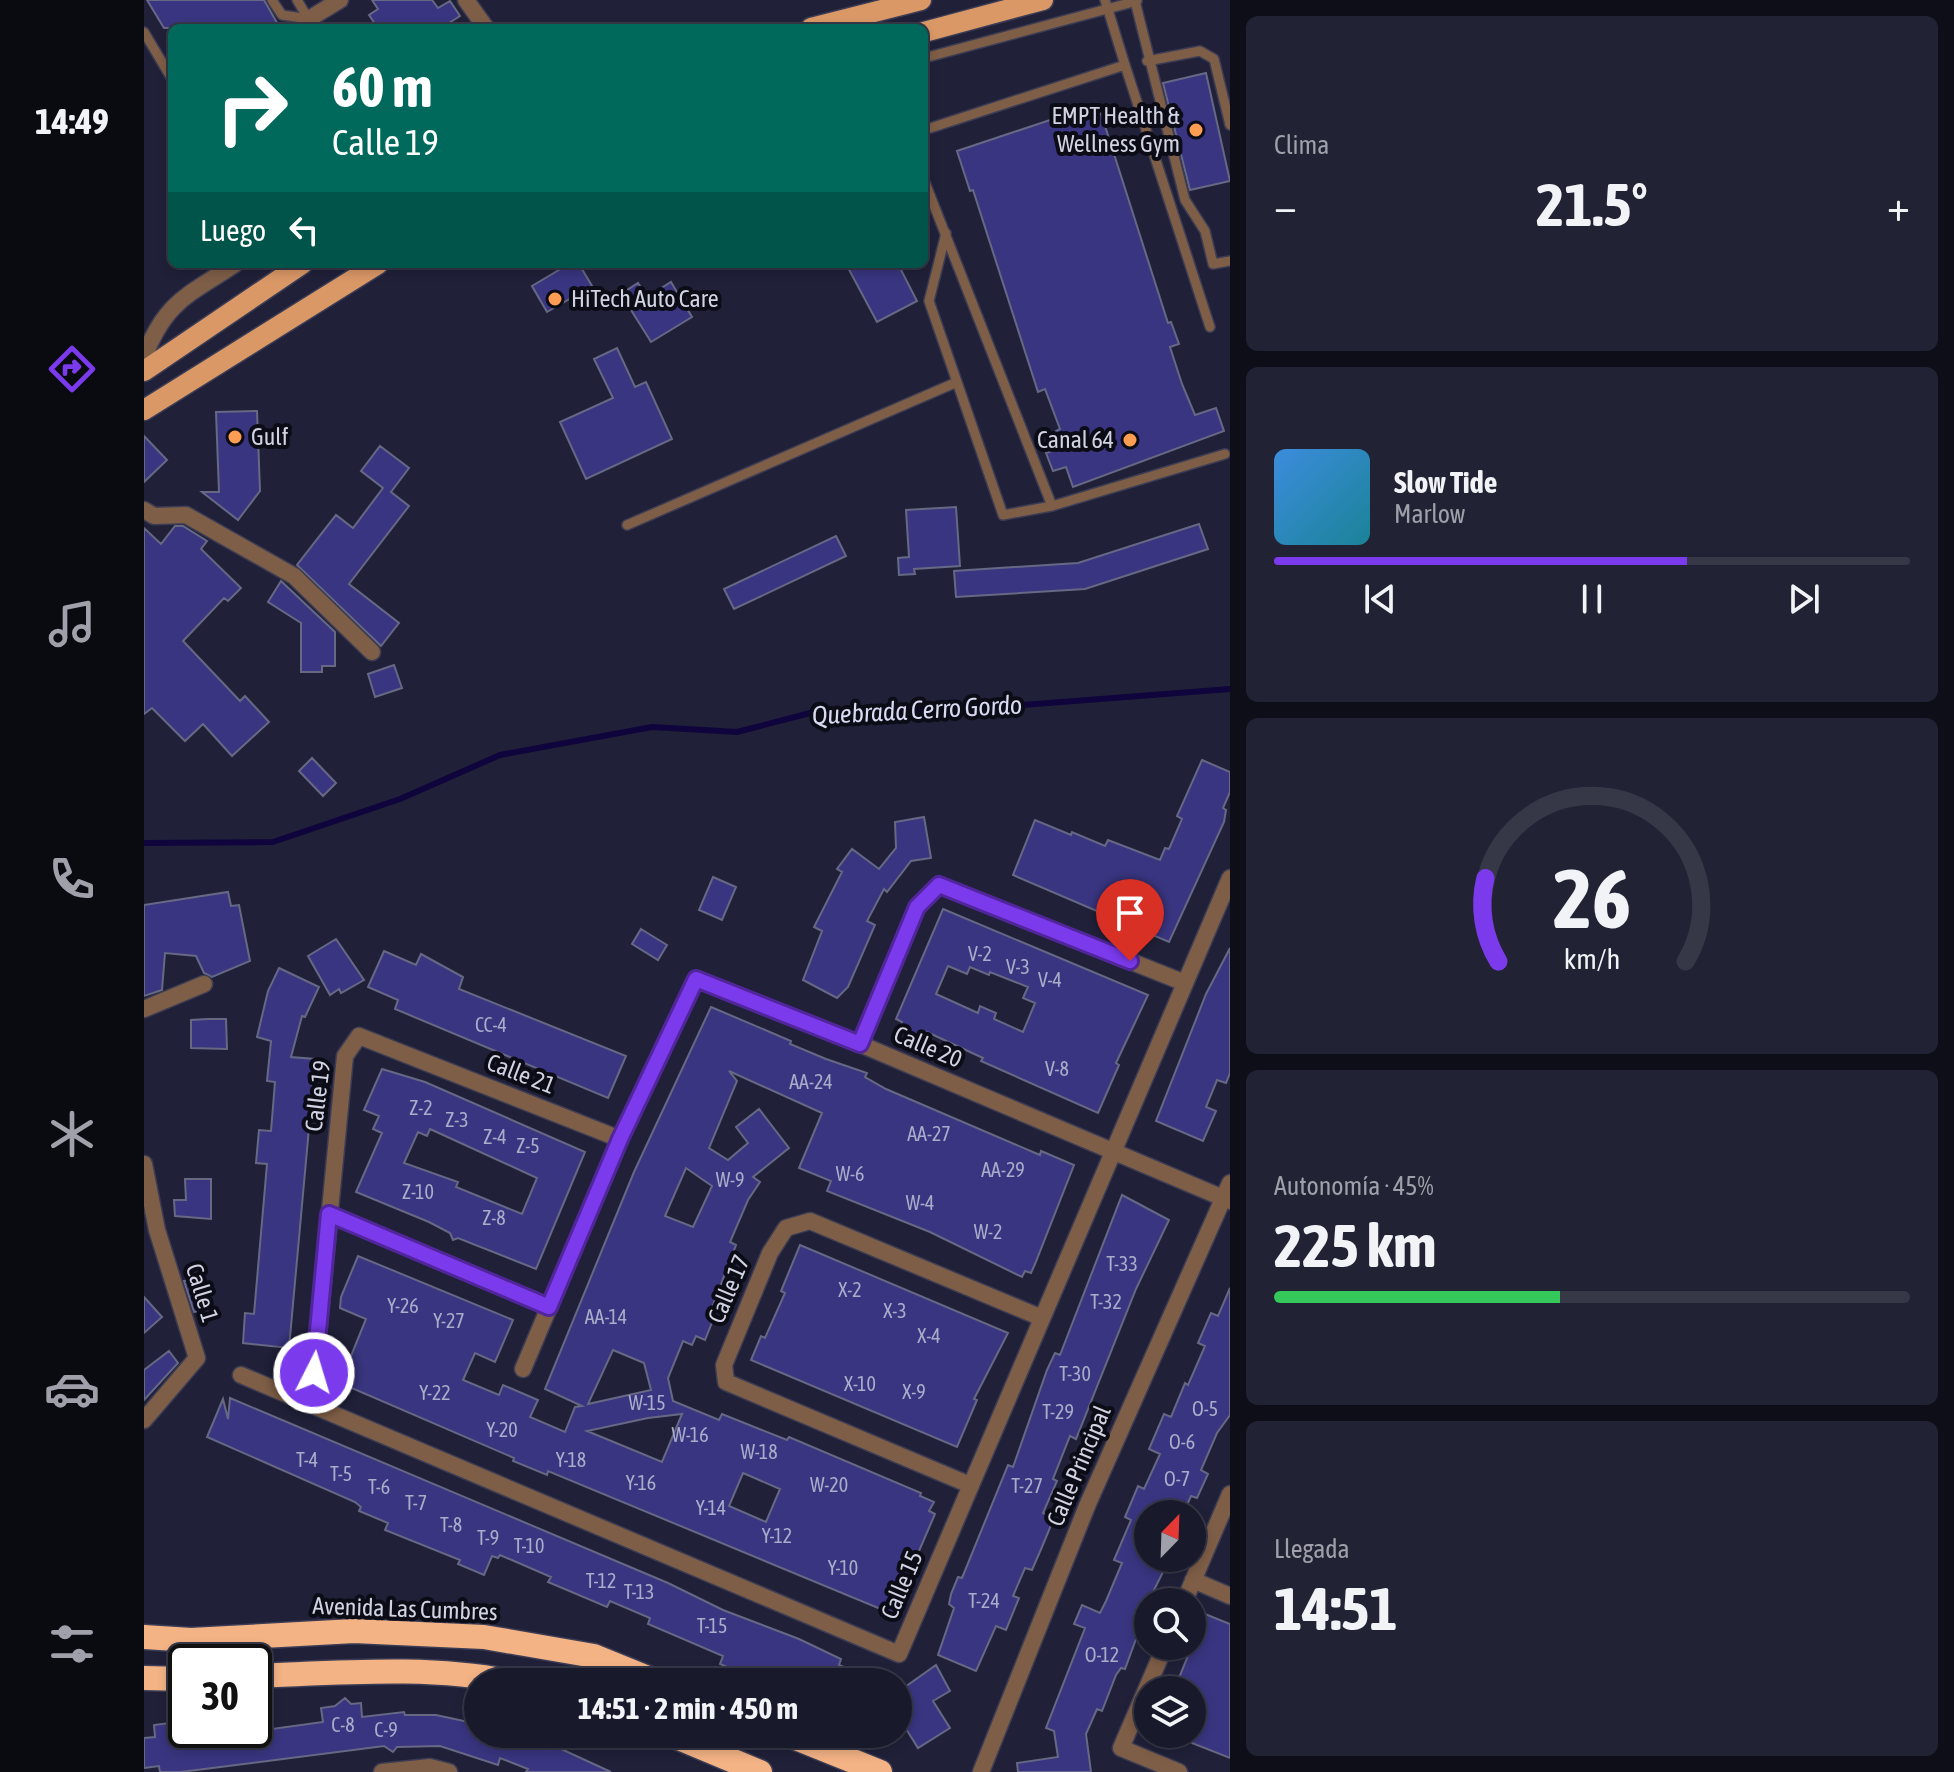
<!DOCTYPE html>
<html lang="es">
<head>
<meta charset="utf-8">
<style>
	:root { --surface:#18192b; --page:#212233; --text:#f1f3f6; --muted:#9fa0a9; --line:#363847; --accent:#7c3aed }
	body { margin:0; font-family:"Asap Condensed",sans-serif; background:var(--page); color:var(--text); height:100vh; display:flex; flex-direction:column; font-size:30px; white-space:nowrap }
	* { box-sizing:border-box; margin:0 }
	p { font-size:26px; color:var(--muted) }
	.icon { flex:none; width:44px; height:44px; fill:none; stroke:currentColor; stroke-width:2; stroke-linecap:round; stroke-linejoin:round }
	.map { position:relative; flex:1; overflow:hidden }
	.panel { display:flex; flex-direction:column; gap:16px; padding:16px; background:#0d0e18; width:724px }
	.panel>* { flex:none }
	.top-card { position:absolute; left:24px; top:24px; width:760px; height:244px; border-radius:12px; box-shadow:0 4px 12px #0003,0 0 0 2px var(--line); background:#00695c; color:#fff; overflow:hidden }
	.needle { width:52px; rotate:23deg }
	.tools { position:absolute; left:990px; top:1500px; display:grid; gap:16px }
	.tools a { display:grid; place-items:center; width:72px; height:72px; border-radius:50%; background:var(--surface); box-shadow:0 4px 12px #0003,0 0 0 2px var(--line); font-size:40px }
	.speed { position:absolute; left:24px; top:1644px; display:flex; gap:16px; font-size:40px; font-weight:700; text-align:center }
	.speed>* { display:grid; place-content:center; width:104px; height:104px; border-radius:50%; background:var(--surface); box-shadow:0 4px 12px #0003,0 0 0 2px var(--line); line-height:1 }
	.speed .limit { border:4px solid #111; border-radius:12px; background:#fff; color:#111 }
	.pin { position:absolute; display:grid; place-items:center; width:68px; height:68px; color:#fff; margin:-82px -34px; border-radius:50% 50% 50% 0; rotate:-45deg; box-shadow:0 0 8px #0007 }
	.pin .icon { rotate:45deg }
	.me { position:absolute; width:88px; margin:-44px; rotate:5deg; stroke-linejoin:round; filter:drop-shadow(0 0 6px #0008) }
	.turn { display:flex; align-items:center; gap:28px; height:168px; padding:0 32px; font-size:36px }
	.turn .icon { width:104px; height:104px; stroke-width:2.5 }
	.turn b { display:block; font-size:56px; line-height:68px }
	.then { display:flex; align-items:center; height:76px; padding:0 32px; background:#0003; gap:16px; font-size:30px }
	.big { font-size:60px; font-weight:700; line-height:1.1 }
	.panel .tile { flex:1; display:flex; flex-direction:column; justify-content:center; gap:12px; min-width:0; padding:0 28px; border-radius:12px; background:var(--page) }
	.panel .dial { align-items:center; gap:0 }
	.dial svg { height:208px; overflow:visible; fill:none; stroke:var(--line); stroke-width:7; stroke-linecap:round; text-anchor:middle }
	.dial text { fill:var(--text); stroke:none }
	.song { display:flex; align-items:center; gap:24px }
	.cover { width:96px; height:96px; border-radius:12px; background:linear-gradient(135deg,hsl(210 70% 55%),hsl(190 70% 35%)) }
	.played { height:8px; border-radius:4px; background:linear-gradient(90deg,var(--accent) 65%,var(--line) 65%) }
	.keys { display:flex; justify-content:space-around; direction:ltr }
	.heat { display:flex; justify-content:space-between; align-items:center; font-size:44px; direction:ltr }
	.charge { height:12px; border-radius:6px; background:linear-gradient(90deg,#34c759 45%,var(--line) 0) }
	.trip { position:absolute; left:320px; top:1668px; width:448px; height:80px; border-radius:40px; background:var(--surface); box-shadow:0 4px 12px #0003,0 0 0 2px var(--line); font-weight:700; line-height:80px; text-align:center }
	main { display:flex; flex:1; min-height:0 }
	.dock { display:flex; flex-direction:column; width:144px; justify-content:space-around; align-items:center; background:#0a0a11; color:var(--muted) }
	.dock .icon { width:56px; height:56px }
	.dock .active { color:var(--accent) }
	.dock b { font-size:36px; color:var(--text) }
	.map>svg:first-child { display:block }
	.lines { fill:none; stroke-linecap:round; stroke-linejoin:round }
	.stream { stroke:#10043c; stroke-width:6 }
	.building { fill:#393580; stroke:#666884; stroke-width:2; fill-rule:evenodd }
	.lane-casing { stroke:#3c3d54; stroke-width:12 }
	.street-casing { stroke:#3c3d54; stroke-width:19 }
	.primary-casing { stroke:#3c3d54; stroke-width:23 }
	.highway-casing { stroke:#3c3d54; stroke-width:27 }
	.lane { stroke:#7f5e47; stroke-width:9 }
	.street { stroke:#7f5e47; stroke-width:16 }
	.primary { stroke:#db9867; stroke-width:20 }
	.highway { stroke:#f4b385; stroke-width:24 }
	.route-casing { stroke:#51269a; stroke-width:20 }
	.route { stroke:#7c3aed; stroke-width:14 }
	.poi-dot { fill:#fc9d53; stroke:#0b0c16; stroke-width:3 }
	.labels { text-anchor:middle; stroke-width:8; stroke-linejoin:round; paint-order:stroke }
	.number-label { font-size:20px; fill:#abacca }
	.poi-label { font-size:24px; fill:#d1d3e3; stroke:#0b0c16; text-anchor:end }
	.street-label { font-size:24px; fill:#d1d3e3; stroke:#0b0c16 }
	.water-label { font-size:26px; font-style:italic; fill:#d9dbf2; stroke:#0b0c16 }
</style>
</head>
<body>
<main>
<nav class="dock">
<b>14:49</b>
<svg class="icon active" aria-label="directions" viewBox="0 0 24 24"><path d="M12 3l9 9-9 9-9-9zM9 14v-3h6M13 9l2 2-2 2"/></svg>
<svg class="icon" aria-label="music" viewBox="0 0 24 24"><path d="M9 18V5l10-2v13"/><circle cx="6" cy="18" r="3"/><circle cx="16" cy="16" r="3"/></svg>
<svg class="icon" aria-label="phone" viewBox="0 0 24 24"><path d="M5 4h4l2 5-3 2q2 4 5 5l2-3 5 2v4C11 20 4 13 5 4z"/></svg>
<svg class="icon" aria-label="climate" viewBox="0 0 24 24"><path d="M12 3v18M4 7l16 10M4 17L20 7"/></svg>
<svg class="icon" aria-label="car" viewBox="0 0 24 24"><path d="M5 17H2v-5l4-1 3-4h7l3 4 3 1v5h-3M9 17h6M6 11h13"/><circle cx="7" cy="17" r="2"/><circle cx="17" cy="17" r="2"/></svg>
<svg class="icon" aria-label="filters" viewBox="0 0 24 24"><path d="M4 7h16M4 17h16"/><circle cx="9" cy="7" r="2"/><circle cx="15" cy="17" r="2"/></svg>
</nav>
<div class="map">
<svg width="1086" height="1772" viewBox="0 0 1086 1772">
	<rect width="100%" height="100%" fill="#202139"/>
	<g class="lines">
		<!-- stream -->
		<path class="stream" d="M0 843 129 842 256 799 356 755 508 727 593 732 670 712 838 708 1086 689"/>
	</g>
	<!-- building -->
	<path class="building" d="M3 0H120L136 28H20Z
		M228 0H288L294 8 306 1 316 16 305 23 309 28H234L225 15 234 9Z
		M1062 73 1086 181 1046 190 1019 83Z
		M954 104 1024 323 1027 322 1035 344 1026 347 1038 384 1051 415 1072 408 1080 431 929 487 922 467 909 471 902 453 918 448 912 431 916 429 901 389 894 392 829 190 826 191 813 151Z
		M425 264H435L448 286 403 312 388 286Z
		M702 264H754L773 301 733 322Z
		M527 282 548 317 507 342 477 294 494 283 503 297Z
		M473 348 491 387 502 382 528 439 442 479 416 422 469 398 450 359Z
		M113 411 116 491 94 520 58 492H75L72 412Z
		M0 436 23 460 0 482Z
		M236 446 265 468 247 492 265 506 205 584 255 623 237 646 153 565 192 515 209 528 239 488 217 471Z
		M812 507 816 566 770 569 771 574 755 575 754 558 765 557 762 510Z
		M1055 524 1064 549 941 589 812 597 810 571 934 563Z
		M31 526H39L63 541 57 549 97 588 84 601 80 598 39 641 96 701 101 696 125 722 88 756 59 724 41 741 8 708 0 714V528L17 544Z
		M692 536 702 556 590 609 580 589Z
		M137 581 191 632V666H178V672H157V623L124 602Z
		M250 665 258 688 231 697 224 674Z
		M168 758 192 783 179 796 155 771Z
		M1058 760 1086 772V792L1079 808 1082 810 1080 822 1025 942 869 875 891 820 927 835 928 832 961 846 964 840 1016 860 1021 848 1025 849 1038 819 1033 816Z
		M780 817 787 858 767 861 743 892 740 889 723 921 731 925 704 987 693 998 659 980 678 931 670 927 698 872 693 869 708 849 735 869 752 848 751 822Z
		M569 877 592 887 578 920 555 910Z
		M84 892 87 906 95 905 106 961 68 977 60 973 52 956 21 953 18 990 0 996V905Z
		M799 909 1004 995 972 1063 975 1065 954 1113 837 1061 839 1058 783 1032 781 1039 756 1028 758 1022 752 1019ZM804 966 823 974 826 967 845 975 846 972 884 987 879 998 891 1003 879 1032 850 1019 852 1013 836 1006 834 1013 792 994Z
		M497 929 523 945 514 960 488 944Z
		M192 939 220 980 197 993 195 989 186 995 164 956Z
		M1086 948V1073L1082 1083 1073 1080 1062 1107 1072 1111 1059 1141 1012 1121 1062 994Z
		M240 951 272 965 277 954 319 977 315 989 482 1056 464 1098 251 1009 254 1000 224 987Z
		M135 968 175 987 161 1017 158 1016 147 1057 171 1059 167 1099H171L170 1120 166 1119 165 1128 145 1348 99 1343 101 1313 110 1314 123 1164 112 1163 115 1130 127 1131 131 1082 123 1081 127 1041 113 1037 124 991Z
		M567 1007 647 1041 646 1044 682 1059 723 1073 721 1077 742 1089 896 1155 897 1151 930 1165 891 1264 887 1273 881 1271 878 1277 786 1232 683 1191 687 1181 655 1168 678 1113 585 1071 593 1081 565 1148 584 1160 604 1143 592 1127 615 1109 645 1148 609 1177 616 1182 604 1200 586 1242 592 1245 564 1318 569 1320 561 1340 552 1336 548 1345 539 1341 524 1378 529 1401 575 1420 578 1414 643 1440 645 1437 777 1493 776 1496 790 1502 785 1511 791 1514 772 1558 766 1556 750 1598 757 1601 751 1615 404 1471 403 1475 369 1461 370 1458 196 1383 222 1319 196 1308 197 1297 214 1256 369 1320 351 1362 331 1353 319 1380 355 1395 359 1385 394 1400 386 1417 421 1432 431 1407 438 1406 401 1389 490 1172ZM542 1168 568 1186 549 1227 521 1216ZM469 1350 500 1363 507 1390 444 1404ZM538 1414 518 1462 443 1431 504 1418ZM599 1473 636 1489 622 1522 585 1506Z
		M64 1019H82L83 1049 47 1048V1020Z
		M238 1069 281 1082 441 1152 392 1269 314 1238 309 1240 306 1233 285 1222 212 1192 238 1133 229 1129 235 1116 220 1110ZM286 1129 393 1178 378 1214 312 1187 314 1182 260 1163 274 1132 283 1136Z
		M41 1179H67V1219L31 1216 30 1200H42Z
		M978 1195 1025 1220 992 1289 932 1439 926 1436 909 1479 913 1481 899 1513 910 1518 898 1547 888 1570 881 1568 869 1596 875 1598 862 1630 852 1626 832 1671 794 1655 810 1608 805 1604 807 1594 814 1577 818 1578 864 1465 869 1467 903 1370 911 1353 916 1355Z
		M656 1245 864 1333 830 1399 833 1400 813 1447 607 1360 617 1336 621 1338 641 1293 637 1291Z
		M58 1278 63 1310 50 1312 40 1281Z
		M1086 1288V1415L1073 1433 1057 1470 1064 1474 1053 1498 1047 1496 1039 1514H1004V1558H1026L997 1616 1000 1617 981 1669 977 1668 972 1675 958 1711 953 1709 942 1734 947 1772H874L873 1763 914 1757 910 1731 902 1728 941 1628 930 1624 938 1605 956 1613 962 1601 978 1563 970 1560 987 1520 981 1517 994 1486 1000 1489 1016 1454 1005 1449 1020 1414 1027 1417 1041 1383 1044 1385 1061 1346 1054 1343 1067 1313 1074 1316Z
		M0 1297 18 1317 0 1333Z
		M25 1351 34 1363 0 1400V1370Z
		M86 1398 524 1583 579 1610 655 1639 697 1659 695 1665 735 1682H619L576 1664 579 1656 504 1624 506 1618 466 1601 463 1607 404 1582 407 1577 356 1555 354 1558 348 1556 340 1575 314 1564 316 1560 241 1530 244 1523 215 1511 217 1507 211 1502 63 1437 79 1399 84 1419Z
		M1061 1614 1086 1624V1758L1048 1743V1690H1030Z
		M792 1665 806 1691 789 1701 806 1728 774 1748 754 1716V1692Z
		M201 1698 207 1704 217 1703 218 1717 260 1712 261 1715H292L334 1724V1734H361L402 1749 404 1743 467 1772H382L384 1769 356 1758 354 1765 296 1746 253 1747 249 1752 240 1746 37 1772H16L15 1766 0 1768V1738L11 1737 10 1725 40 1721 42 1734 85 1730V1735L179 1722 177 1708 191 1706Z"/>
	<g class="lines">
		<defs>
			<path id="lane" d="M128 0 138 15 165 19
				M153 0 170 28
				M991 1 1041 200 1061 231 1069 264 1086 261
				M0 32 28 79
				M780 58 993 1
				M1003 61 1056 51 1070 59 1086 125
				M981 65 1066 327
				M780 130 981 65 961 0
				M780 180 908 506 859 515 785 301 802 233
				M908 506 1081 454
				M483 525 813 382"/>
			<path id="street" d="M322 0 342 28
				M165 19 196 0
				M0 357C22 301 43 296 91 264
				M0 510 10 516 42 515 150 576 228 652
				M0 1009 60 984
				M716 1044 773 907 795 885 1041 983
				M0 1164 13 1230 53 1358 0 1420
				M185 1214 405 1307
				M379 1369 476 1139 552 979 716 1044 1086 1201
				M97 1375 755 1654 1086 878
				M167 1405 201 1056 215 1036 476 1139
				M826 1485 582 1382 580 1365 626 1253 642 1228 666 1221 898 1318
				M1049 1580 1086 1596
				M1040 1602 1086 1494
				M1021 1646 977 1748 1035 1772
				M238 1772 286 1767 305 1772
				M837 1772 943 1506 1086 1183"/>
			<path id="primary" d="M667 28 777 0
				M780 32 899 0
				M0 371 158 264
				M0 410 234 264"/>
			<path id="highway" d="M0 1637 47 1640 210 1631 340 1637 450 1656 514 1682
				M110 1676C195 1673 284 1665 368 1682
				M0 1678 42 1679
				M525 1734 616 1772
				M642 1734 736 1772"/>
		</defs>
		<!-- lane casing -->
		<use href="#lane" class="lane-casing"/>
		<!-- street casing -->
		<use href="#street" class="street-casing"/>
		<!-- primary casing -->
		<use href="#primary" class="primary-casing"/>
		<!-- highway casing -->
		<use href="#highway" class="highway-casing"/>
		<!-- lane -->
		<use href="#lane" class="lane"/>
		<!-- street -->
		<use href="#street" class="street"/>
		<!-- primary -->
		<use href="#primary" class="primary"/>
		<!-- highway -->
		<use href="#highway" class="highway"/>
	</g>
	<g class="lines">
		<defs>
			<path id="route" d="M170 1373 185 1214 405 1307 476 1139 552 979 716 1044 773 907 795 885 986 961"/>
		</defs>
		<!-- route casing -->
		<use href="#route" class="route-casing"/>
		<!-- route -->
		<use href="#route" class="route"/>
	</g>
	<!-- markers -->
	<g class="poi-dot">
		<circle cx="1052" cy="130" r="8"/>
		<circle cx="411" cy="299" r="8"/>
		<circle cx="91" cy="437" r="8"/>
		<circle cx="986" cy="440" r="8"/>
	</g>
	<g class="labels">
		<!-- number labels -->
		<g class="number-label">
			<text x="836" y="961">V-2</text>
			<text x="874" y="974">V-3</text>
			<text x="906" y="987">V-4</text>
			<text x="347" y="1032">CC-4</text>
			<text x="913" y="1076">V-8</text>
			<text x="667" y="1089">AA-24</text>
			<text x="277" y="1115">Z-2</text>
			<text x="313" y="1127">Z-3</text>
			<text x="785" y="1141">AA-27</text>
			<text x="351" y="1144">Z-4</text>
			<text x="384" y="1153">Z-5</text>
			<text x="859" y="1177">AA-29</text>
			<text x="706" y="1181">W-6</text>
			<text x="586" y="1187">W-9</text>
			<text x="274" y="1199">Z-10</text>
			<text x="776" y="1210">W-4</text>
			<text x="350" y="1225">Z-8</text>
			<text x="844" y="1239">W-2</text>
			<text x="978" y="1271">T-33</text>
			<text x="706" y="1297">X-2</text>
			<text x="962" y="1309">T-32</text>
			<text x="259" y="1313">Y-26</text>
			<text x="751" y="1318">X-3</text>
			<text x="462" y="1324">AA-14</text>
			<text x="305" y="1328">Y-27</text>
			<text x="785" y="1343">X-4</text>
			<text x="931" y="1381">T-30</text>
			<text x="716" y="1391">X-10</text>
			<text x="770" y="1399">X-9</text>
			<text x="291" y="1400">Y-22</text>
			<text x="503" y="1410">W-15</text>
			<text x="1061" y="1416">O-5</text>
			<text x="914" y="1419">T-29</text>
			<text x="358" y="1437">Y-20</text>
			<text x="546" y="1442">W-16</text>
			<text x="1038" y="1449">O-6</text>
			<text x="615" y="1459">W-18</text>
			<text x="163" y="1467">T-4</text>
			<text x="427" y="1467">Y-18</text>
			<text x="197" y="1481">T-5</text>
			<text x="1033" y="1486">O-7</text>
			<text x="497" y="1490">Y-16</text>
			<text x="685" y="1492">W-20</text>
			<text x="883" y="1493">T-27</text>
			<text x="235" y="1494">T-6</text>
			<text x="272" y="1510">T-7</text>
			<text x="567" y="1515">Y-14</text>
			<text x="307" y="1532">T-8</text>
			<text x="633" y="1543">Y-12</text>
			<text x="344" y="1545">T-9</text>
			<text x="385" y="1553">T-10</text>
			<text x="699" y="1575">Y-10</text>
			<text x="457" y="1588">T-12</text>
			<text x="495" y="1599">T-13</text>
			<text x="840" y="1608">T-24</text>
			<text x="568" y="1633">T-15</text>
			<text x="958" y="1662">O-12</text>
			<text x="199" y="1732">C-8</text>
			<text x="242" y="1737">C-9</text>
		</g>
		<!-- poi labels -->
		<g class="poi-label">
			<text x="1036" y="124">EMPT Health &amp;<tspan x="1036" dy="28">Wellness Gym</tspan></text>
			<text x="427" y="307" text-anchor="start">HiTech Auto Care</text>
			<text x="107" y="445" text-anchor="start">Gulf</text>
			<text x="970" y="448">Canal 64</text>
		</g>
		<!-- street labels -->
		<g class="street-label">
			<text transform="translate(784 1047) rotate(23)" y="8">Calle 20</text>
			<text transform="translate(377 1074) rotate(21)" y="8">Calle 21</text>
			<text transform="translate(174 1096) rotate(-83)" y="8">Calle 19</text>
			<text transform="translate(585 1289) rotate(-67)" y="8">Calle 17</text>
			<text transform="translate(58 1293) rotate(73)" y="8">Calle 1</text>
			<text transform="translate(935 1466) rotate(-67)" y="8">Calle Principal</text>
			<text transform="translate(758 1585) rotate(-67)" y="8">Calle 15</text>
			<text transform="translate(261 1609) rotate(2)" y="8">Avenida Las Cumbres</text>
		</g>
		<!-- water labels -->
		<g class="water-label">
			<text transform="translate(773 710) rotate(-3)" y="9">Quebrada Cerro Gordo</text>
		</g>
	</g>
</svg>
<div class="tools">
<a><svg class="needle" viewBox="-14 -14 28 28"><path d="M0-13l5 13h-10z" fill="#e53935"/><path d="M0 13l5-13h-10z" fill="#9fa0a9"/></svg></a>
<a><svg class="icon" aria-label="search" viewBox="0 0 24 24"><circle cx="10" cy="10" r="6"/><path d="M15 15l6 6"/></svg></a>
<a><svg class="icon" aria-label="layers" viewBox="0 0 24 24"><path d="M12 4l9 5-9 5-9-5zM3 14l9 5 9-5"/></svg></a>
</div>
<div class="speed"><div class="limit">30</div></div>
<div class="pin" style="left:986px;top:961px;background:#d93025"><svg class="icon" aria-label="arrive" viewBox="0 0 24 24"><path d="M6 21V4h12l-3 4 3 4H6"/></svg></div>
<svg class="me" style="left:170px;top:1373px" viewBox="-20 -20 40 40"><circle r="17" fill="#7c3aed" stroke="#fff" stroke-width="3"/><path d="M0-11L8 9 0 5-8 9z" fill="#fff"/></svg>
<div class="trip">14:51 · 2 min · 450 m</div>
<div class="top-card">
<div class="turn"><svg class="icon" aria-label="right" viewBox="0 0 24 24"><path d="M7 20v-9h11M14 6l5 5-5 5"/></svg><div><b>60 m</b>Calle 19</div></div>
<div class="then">Luego<svg class="icon" aria-label="left" viewBox="0 0 24 24"><path d="M17 20v-9H6M10 6l-5 5 5 5"/></svg></div>
</div>
</div>
<section class="panel">
<div class="tile"><p>Clima</p>
<div class="heat"><a>−</a><b class="big">21.5°</b><a>+</a></div>
</div>
<div class="tile">
<div class="song"><i class="cover"></i><div><b>Slow Tide</b><p>Marlow</p></div></div>
<div class="played"></div>
<div class="keys"><svg class="icon" aria-label="previous" viewBox="0 0 24 24"><path d="M18 5L8 12l10 7zM5 5v14"/></svg><svg class="icon" aria-label="pause" viewBox="0 0 24 24"><path d="M8 5v14M16 5v14"/></svg><svg class="icon" aria-label="next" viewBox="0 0 24 24"><path d="M6 5l10 7-10 7zM19 5v14"/></svg></div>
</div>
<div class="tile dial"><svg viewBox="0 0 100 80">
<path d="M14 69A42 42 0 1 1 86 69"/>
<path d="M14 69A42 42 0 0 1 9 37" stroke="#7c3aed"/>
<text x="50" y="56" font-size="32" font-weight="700">26</text>
<text x="50" y="72" font-size="11">km/h</text>
</svg></div>
<div class="tile"><p>Autonomía · 45%</p><b class="big">225 km</b><div class="charge"></div></div>
<div class="tile"><p>Llegada</p><b class="big">14:51</b></div>
</section>
</main>
</body>
</html>
